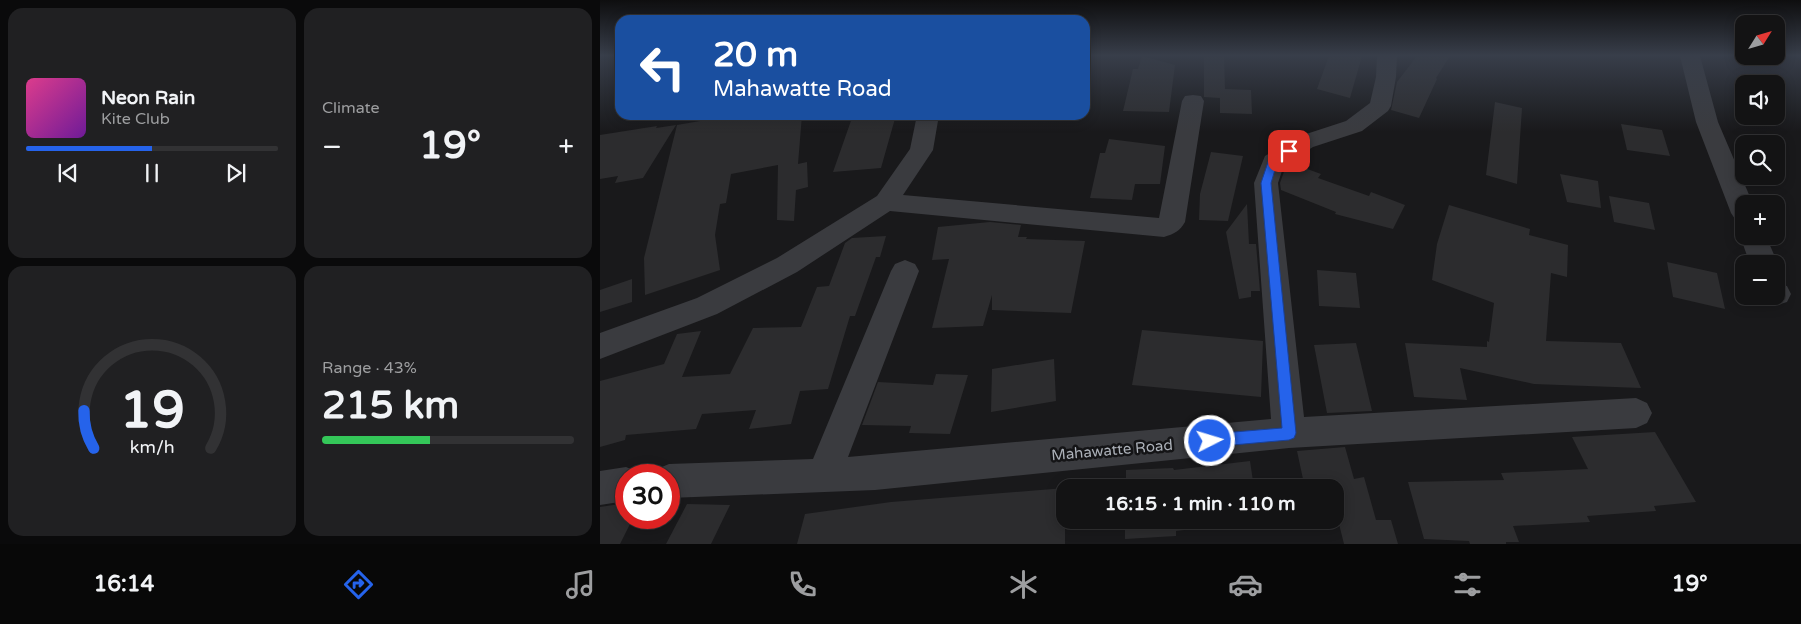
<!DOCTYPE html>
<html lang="en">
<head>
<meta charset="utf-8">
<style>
	:root { --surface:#131314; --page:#202022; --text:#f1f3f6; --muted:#9d9ea0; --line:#323234; --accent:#2563eb }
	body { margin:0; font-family:"Varela Round",sans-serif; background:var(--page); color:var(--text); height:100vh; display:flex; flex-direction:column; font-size:19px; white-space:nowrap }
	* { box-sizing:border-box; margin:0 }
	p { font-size:16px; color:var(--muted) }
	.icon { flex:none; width:28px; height:28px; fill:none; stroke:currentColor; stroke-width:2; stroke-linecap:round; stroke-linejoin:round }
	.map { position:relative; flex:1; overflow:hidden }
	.details { display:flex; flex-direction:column; gap:8px; padding:8px; background:#0a0a0b; width:600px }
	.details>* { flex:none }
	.guide { position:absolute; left:15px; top:15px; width:475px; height:105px; border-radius:15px; box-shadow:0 2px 12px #0003,0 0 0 1px var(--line); background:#1a4fa0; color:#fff; overflow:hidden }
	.needle { width:32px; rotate:53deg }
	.fabs { position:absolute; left:1135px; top:15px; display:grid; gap:10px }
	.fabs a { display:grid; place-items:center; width:50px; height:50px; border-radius:10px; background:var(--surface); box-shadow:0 2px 12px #0003,0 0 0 1px var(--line); font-size:25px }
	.speed { position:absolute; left:15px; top:464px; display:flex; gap:10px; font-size:25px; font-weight:700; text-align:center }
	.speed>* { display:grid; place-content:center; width:65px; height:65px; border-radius:50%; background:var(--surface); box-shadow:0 2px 12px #0003,0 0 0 1px var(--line); line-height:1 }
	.speed .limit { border:8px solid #d22; background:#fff; color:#111 }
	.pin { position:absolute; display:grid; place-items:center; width:42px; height:42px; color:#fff; margin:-21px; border-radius:10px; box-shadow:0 2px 8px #0006 }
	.me { position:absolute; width:55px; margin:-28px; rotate:85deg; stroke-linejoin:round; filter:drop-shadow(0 0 4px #0008) }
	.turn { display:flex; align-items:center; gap:18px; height:105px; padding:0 15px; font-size:22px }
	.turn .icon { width:65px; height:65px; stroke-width:2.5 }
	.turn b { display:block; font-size:35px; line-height:42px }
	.big { font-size:38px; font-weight:800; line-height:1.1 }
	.details .tile { flex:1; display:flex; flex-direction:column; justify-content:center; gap:8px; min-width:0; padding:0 18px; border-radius:15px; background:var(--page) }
	.details .dial { align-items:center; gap:0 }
	.dial svg { height:130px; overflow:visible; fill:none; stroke:var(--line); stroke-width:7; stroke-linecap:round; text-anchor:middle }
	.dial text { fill:var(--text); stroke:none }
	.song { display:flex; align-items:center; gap:15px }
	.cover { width:60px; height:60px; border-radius:8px; background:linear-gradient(135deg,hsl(330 70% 55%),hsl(280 70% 35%)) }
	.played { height:5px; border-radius:2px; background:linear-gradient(90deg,var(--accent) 50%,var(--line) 50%) }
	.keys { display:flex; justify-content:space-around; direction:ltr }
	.heat { display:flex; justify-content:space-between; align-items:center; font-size:28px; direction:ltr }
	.charge { height:8px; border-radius:4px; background:linear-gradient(90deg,#34c759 43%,var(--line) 0) }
	.details .tiles { flex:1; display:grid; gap:8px; grid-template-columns:repeat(2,1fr) }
	.trip { position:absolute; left:456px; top:479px; width:288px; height:50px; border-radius:15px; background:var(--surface); box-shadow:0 2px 12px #0003,0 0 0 1px var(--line); font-weight:800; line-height:50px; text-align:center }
	.menu { display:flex; height:80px; justify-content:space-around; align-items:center; background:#080808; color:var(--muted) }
	.menu .icon { width:35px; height:35px }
	.menu .current { color:var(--accent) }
	.menu b { font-size:22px; color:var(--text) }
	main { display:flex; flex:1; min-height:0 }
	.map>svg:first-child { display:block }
	.building { fill:#2c2c2e }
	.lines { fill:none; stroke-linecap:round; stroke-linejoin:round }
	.minor { fill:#3a3b3f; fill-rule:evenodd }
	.route { fill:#2563eb; stroke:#184099 }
	.labels { text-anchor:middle; stroke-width:5; stroke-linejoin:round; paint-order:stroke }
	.street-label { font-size:15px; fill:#acb1b9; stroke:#141416 }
</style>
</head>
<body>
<main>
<section class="details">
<div class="tiles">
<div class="tile">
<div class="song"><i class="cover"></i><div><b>Neon Rain</b><p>Kite Club</p></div></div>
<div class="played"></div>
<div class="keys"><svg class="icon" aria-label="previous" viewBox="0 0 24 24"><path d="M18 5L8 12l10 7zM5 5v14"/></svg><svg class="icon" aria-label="pause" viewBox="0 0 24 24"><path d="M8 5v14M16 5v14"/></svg><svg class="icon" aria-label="next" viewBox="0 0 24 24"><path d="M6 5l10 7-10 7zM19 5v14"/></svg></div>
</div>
<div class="tile"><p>Climate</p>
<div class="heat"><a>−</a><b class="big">19°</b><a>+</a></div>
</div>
<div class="tile dial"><svg viewBox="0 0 100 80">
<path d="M14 69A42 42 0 1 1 86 69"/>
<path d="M14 69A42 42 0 0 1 8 46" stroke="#2563eb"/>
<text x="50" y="56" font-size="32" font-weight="700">19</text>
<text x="50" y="72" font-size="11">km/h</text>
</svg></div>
<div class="tile"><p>Range · 43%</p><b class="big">215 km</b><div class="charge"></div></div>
</div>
</section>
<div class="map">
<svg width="1201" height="544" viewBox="0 0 1201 544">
	<rect width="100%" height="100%" fill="#19191b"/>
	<!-- building -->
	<path class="building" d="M542 56 575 65 569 112 523 111 533 69H538Z
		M604 56H624L625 89 651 90 652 114 620 113V98L604 97Z
		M729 56H762L750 98 717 89Z
		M817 56H850L836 78 837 79 819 118 791 110 797 82Z
		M895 102 922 108 917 184 886 175Z
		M135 115H202L198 164 207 162 208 187 196 190 194 221 177 220 178 165 131 174 126 203 120 204 115 235 120 270 45 295 44 258 77 125Z
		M253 115H296L281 168 233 172Z
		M1021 124 1062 130 1070 156 1027 150Z
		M76 125 43 178 15 183 18 176 0 179V135L57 126 56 128Z
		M509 139 565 146 560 184H535L532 200 490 198 500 153H505Z
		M611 152 643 156 628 221 599 220 600 194Z
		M691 163 721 174 718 178 769 196 771 192 805 205 793 229 735 214 736 212 681 190 680 183 686 166Z
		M960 174 998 181 1001 208 967 202Z
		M1009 196 1049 203 1055 230 1014 222Z
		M647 204 649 244H656L660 291H651V297L639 299 626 232Z
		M849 205 930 229 929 235 968 245 967 277 951 273 946 341 1021 343 1041 388 934 384 860 368 867 400 814 397 805 343 887 347V341L889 342 894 303 832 280 837 244Z
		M390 222 421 225 418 237H427L426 239 485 241 471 313 392 310V295L383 326 332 328 349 259 332 260 338 227Z
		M286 236 280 257H276L255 316H250L228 389 200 391 191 424 149 429 156 410 102 414 96 429 26 435 25 440 0 447V381L64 364 77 334 101 331 82 377 130 374 153 328 201 327 217 287 229 286 245 243 252 238Z
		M1067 262 1117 273 1125 309 1073 297Z
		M717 270 756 273 760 308 719 306Z
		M32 279V302L0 312V290Z
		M542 330 663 341 661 397 532 385Z
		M756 343 772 411 727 413 714 345Z
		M454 359 456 401 391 412 392 369Z
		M336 374 368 375 350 434 309 433 311 426 262 425 278 382 333 385Z
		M1055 432 1096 502 1054 506 1056 511 987 516 990 522 913 526 919 542H906V544H870L869 541 824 539 808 482 904 480 901 473 988 469 972 437Z
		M745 447 754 479 764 477 776 520H791L798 544H744L738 520H735V488H718L716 478 703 479 697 451Z
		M650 461 654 488H526V470L573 468 574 470Z
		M465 488V544H197L205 514 291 502Z
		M26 503V518H33L20 544H0V507Z
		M87 504 130 505 111 544H66Z
		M525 520H660V521L576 531V536L525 539Z"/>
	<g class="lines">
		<!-- minor -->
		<path class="minor" d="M777 56H797L796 77 791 106 788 111 762 131 713 147 684 165 678 183 704 417 1036 398 1047 403 1052 413 1047 423 1036 428 689 448 275 490 69 498V475H54L57 469 69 464 213 459 291 271 295 264 305 260 315 264 319 271 248 457 671 419 654 183 665 156 697 137 746 121 770 103 776 77Z
			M1080 56H1100L1118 122 1153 204H1144V222L1135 219 1131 213 1096 122Z
			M593 95 601 96 604 101 585 222C580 231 574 234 564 237L290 211 197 272 117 314 0 359V333L97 298 177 258 277 196 310 149 317 115H339L333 150 303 195 559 218 582 101 585 96Z
			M1144 229V236H1166L1178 264 1176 266V264H1150L1140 236Z
			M1177 283 1187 286 1191 294 1187 302 1177 305 1166 302 1163 296H1176Z
			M26 467 38 472 40 475H26V501L0 505V471Z"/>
	</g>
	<!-- sky -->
	<linearGradient id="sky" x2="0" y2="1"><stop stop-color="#0e0e0f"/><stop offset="0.42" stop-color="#383e4a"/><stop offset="1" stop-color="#383e4a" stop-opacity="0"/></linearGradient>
	<rect width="1201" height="132" fill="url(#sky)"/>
	<!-- route -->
	<path class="route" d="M689 148 694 151 677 163 671 183 696 433 694 438 689 440 610 447 605 445 603 441 605 436 610 434 682 428 661 183 669 159Z"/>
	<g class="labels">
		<!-- street labels -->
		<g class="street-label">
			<text transform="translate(512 450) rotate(-5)" y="5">Mahawatte Road</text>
		</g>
	</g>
</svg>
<div class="fabs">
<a><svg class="needle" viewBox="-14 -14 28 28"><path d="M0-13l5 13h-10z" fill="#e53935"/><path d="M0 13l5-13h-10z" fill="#9d9ea0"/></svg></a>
<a><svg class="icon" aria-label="sound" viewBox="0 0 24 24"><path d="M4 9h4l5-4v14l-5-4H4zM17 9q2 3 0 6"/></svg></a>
<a><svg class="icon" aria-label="search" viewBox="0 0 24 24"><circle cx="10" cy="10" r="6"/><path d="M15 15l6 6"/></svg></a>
<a>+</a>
<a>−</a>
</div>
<div class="speed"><div class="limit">30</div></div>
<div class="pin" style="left:689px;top:151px;background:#d93025"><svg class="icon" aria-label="arrive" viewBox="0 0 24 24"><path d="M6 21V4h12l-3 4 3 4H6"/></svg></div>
<svg class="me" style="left:610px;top:441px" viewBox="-20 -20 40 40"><circle r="17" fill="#2563eb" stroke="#fff" stroke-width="3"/><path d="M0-11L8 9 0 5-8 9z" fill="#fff"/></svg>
<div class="trip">16:15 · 1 min · 110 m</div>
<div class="guide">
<div class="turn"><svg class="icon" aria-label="left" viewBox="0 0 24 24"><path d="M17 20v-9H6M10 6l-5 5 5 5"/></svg><div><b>20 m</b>Mahawatte Road</div></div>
</div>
</div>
</main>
<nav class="menu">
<b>16:14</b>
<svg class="icon current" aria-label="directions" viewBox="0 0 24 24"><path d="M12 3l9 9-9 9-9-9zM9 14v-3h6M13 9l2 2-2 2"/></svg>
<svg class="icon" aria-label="music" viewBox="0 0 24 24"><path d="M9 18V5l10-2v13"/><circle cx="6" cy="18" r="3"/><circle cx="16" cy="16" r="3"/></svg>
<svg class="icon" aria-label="phone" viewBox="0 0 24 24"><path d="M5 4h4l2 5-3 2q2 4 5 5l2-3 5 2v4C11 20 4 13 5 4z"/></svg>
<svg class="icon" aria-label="climate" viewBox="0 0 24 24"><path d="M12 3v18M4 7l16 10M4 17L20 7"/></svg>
<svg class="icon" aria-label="car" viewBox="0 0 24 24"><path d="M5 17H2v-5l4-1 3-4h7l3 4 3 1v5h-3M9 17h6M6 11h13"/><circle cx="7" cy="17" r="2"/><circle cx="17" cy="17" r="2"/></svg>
<svg class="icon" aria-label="filters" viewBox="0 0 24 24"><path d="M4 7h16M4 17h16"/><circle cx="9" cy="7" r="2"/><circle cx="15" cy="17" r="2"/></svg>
<b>19°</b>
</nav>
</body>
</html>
